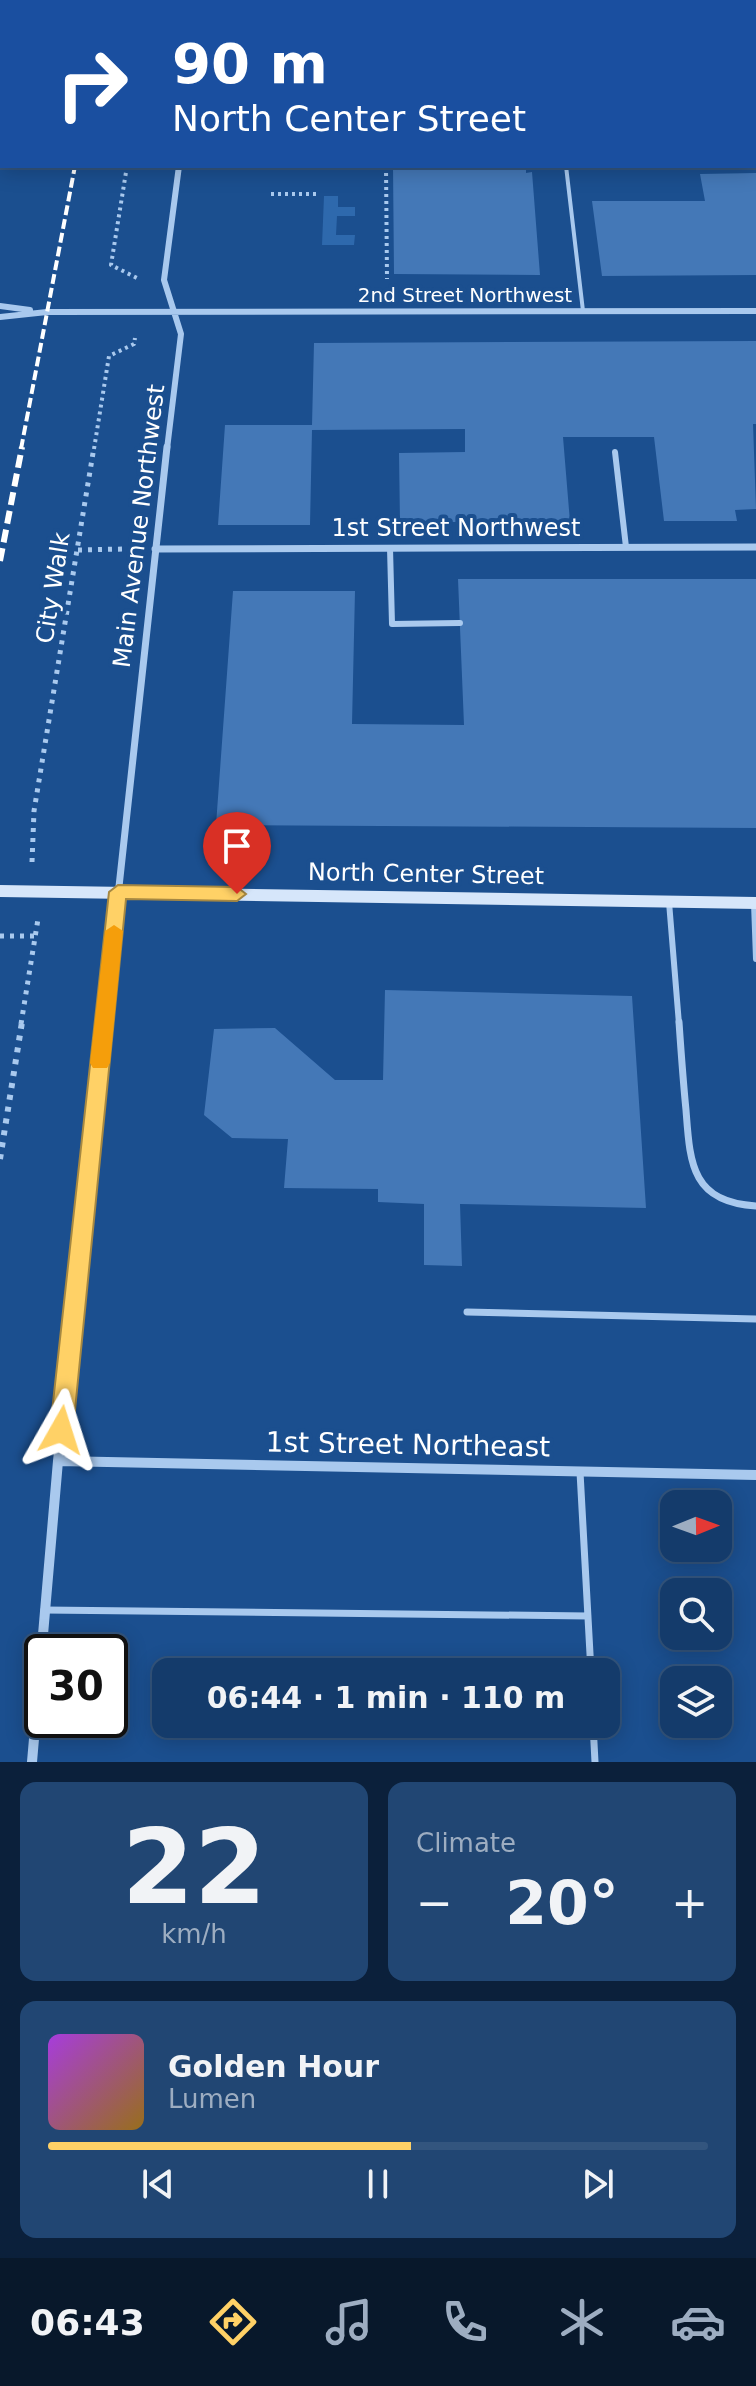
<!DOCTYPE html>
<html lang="en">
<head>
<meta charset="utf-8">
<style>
	:root { --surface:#143b6b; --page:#214673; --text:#f1f3f6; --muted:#9dadc1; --line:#33557e; --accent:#ffd166 }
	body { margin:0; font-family:"DejaVu Sans",sans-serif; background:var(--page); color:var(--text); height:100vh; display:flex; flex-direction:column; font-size:30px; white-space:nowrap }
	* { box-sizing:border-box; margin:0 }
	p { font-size:26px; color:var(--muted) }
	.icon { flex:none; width:44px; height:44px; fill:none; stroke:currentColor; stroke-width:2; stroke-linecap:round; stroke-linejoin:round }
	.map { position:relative; height:1762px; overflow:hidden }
	.details { display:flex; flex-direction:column; gap:20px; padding:20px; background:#0b203b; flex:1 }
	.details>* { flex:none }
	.top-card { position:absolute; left:0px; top:0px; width:756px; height:168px; box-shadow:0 4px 20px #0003,0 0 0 2px var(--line); background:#1a4fa0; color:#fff; overflow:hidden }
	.needle { width:52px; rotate:89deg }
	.tools { position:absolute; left:660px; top:1490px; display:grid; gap:16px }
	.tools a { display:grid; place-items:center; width:72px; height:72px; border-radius:16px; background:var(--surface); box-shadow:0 4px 20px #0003,0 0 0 2px var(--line); font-size:40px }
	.speed { position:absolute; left:24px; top:1634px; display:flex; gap:16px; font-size:40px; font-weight:700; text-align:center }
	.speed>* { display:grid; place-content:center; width:104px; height:104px; border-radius:50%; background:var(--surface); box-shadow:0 4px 20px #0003,0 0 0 2px var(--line); line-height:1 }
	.speed .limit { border:4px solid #111; border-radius:12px; background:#fff; color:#111 }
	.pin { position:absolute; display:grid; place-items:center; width:68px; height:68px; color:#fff; margin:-82px -34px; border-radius:50% 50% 50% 0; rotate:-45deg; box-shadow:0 0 8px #0007 }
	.pin .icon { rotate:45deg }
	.me { position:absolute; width:88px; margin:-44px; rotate:6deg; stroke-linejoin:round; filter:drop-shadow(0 0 6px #0008) }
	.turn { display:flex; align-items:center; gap:28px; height:168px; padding:0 40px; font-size:36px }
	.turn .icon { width:104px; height:104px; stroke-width:2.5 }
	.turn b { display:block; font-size:56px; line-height:68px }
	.big { font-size:60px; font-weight:800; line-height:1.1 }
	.details .tile { flex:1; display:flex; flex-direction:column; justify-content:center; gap:12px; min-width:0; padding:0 28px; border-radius:16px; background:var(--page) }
	.details .dial { align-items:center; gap:0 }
	.dial b { font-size:104px; line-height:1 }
	.song { display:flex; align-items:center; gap:24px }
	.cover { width:96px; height:96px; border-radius:12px; background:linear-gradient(135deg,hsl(280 70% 55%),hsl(40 70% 35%)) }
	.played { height:8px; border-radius:4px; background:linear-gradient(90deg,var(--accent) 55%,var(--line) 55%) }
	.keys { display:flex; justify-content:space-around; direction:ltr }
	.heat { display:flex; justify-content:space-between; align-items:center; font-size:44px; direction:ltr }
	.details .tiles { flex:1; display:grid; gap:20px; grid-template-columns:1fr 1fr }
	.tile:last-child { grid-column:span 2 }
	.trip { position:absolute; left:152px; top:1658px; width:468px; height:80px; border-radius:16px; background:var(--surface); box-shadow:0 4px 20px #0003,0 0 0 2px var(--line); font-weight:800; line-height:80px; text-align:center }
	.dock { display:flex; height:128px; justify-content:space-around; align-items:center; background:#08182b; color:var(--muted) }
	.dock .icon { width:56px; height:56px }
	.dock .on { color:var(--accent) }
	.dock b { font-size:36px; color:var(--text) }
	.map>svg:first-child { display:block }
	.green { fill:#2e69ad }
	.building { fill:#4478b7 }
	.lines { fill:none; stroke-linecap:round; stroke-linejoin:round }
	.path-far2 { stroke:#a9c9ee; stroke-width:4; stroke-dasharray:3 4; stroke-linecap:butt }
	.path-far1 { stroke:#a9c9ee; stroke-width:5; stroke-dasharray:4 6; stroke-linecap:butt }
	.path { stroke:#a9c9ee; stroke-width:6; stroke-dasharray:5 7; stroke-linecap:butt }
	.lane-far2 { stroke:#a9c9ee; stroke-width:4 }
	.lane-far1 { stroke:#a9c9ee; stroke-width:6 }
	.lane { stroke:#a9c9ee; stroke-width:7 }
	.street-far2 { stroke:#a9c9ee; stroke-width:6 }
	.street-far1 { stroke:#a9c9ee; stroke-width:7 }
	.street { stroke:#a9c9ee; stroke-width:10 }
	.secondary { fill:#d6e6fa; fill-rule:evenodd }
	.rail-far1 { stroke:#fff; stroke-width:4; stroke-dasharray:10 4; stroke-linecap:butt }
	.rail { stroke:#fff; stroke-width:6; stroke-dasharray:13 6; stroke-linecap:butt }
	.route { fill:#ffd166; stroke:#a68842; stroke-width:2 }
	.slow { fill:#f59e0b }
	.labels { text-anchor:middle; stroke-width:8; stroke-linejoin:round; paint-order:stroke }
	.far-street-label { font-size:20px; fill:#fff; stroke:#1b4f8f }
	.street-label { font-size:24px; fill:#fff; stroke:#1b4f8f }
	.near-street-label { font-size:28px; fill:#fff; stroke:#1b4f8f }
</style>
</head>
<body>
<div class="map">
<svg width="756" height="1762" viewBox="0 0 756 1762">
	<rect width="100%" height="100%" fill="#1b4f8f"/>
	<!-- green -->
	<path class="green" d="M324 196H338V207H355V216H337L336 235H355L354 245H322Z"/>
	<!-- building -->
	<path class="building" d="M393 166H526V173L532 172 540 275 394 274Z
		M756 173V275L602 276 592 201H705L700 174Z
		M756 341V424H753L756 509 735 510 737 521H664L654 437H563L570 522H400L399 453 465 452V429L312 430 310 525H218L225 425H312L314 343Z
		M458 579H756V828L216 825 233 591H355L352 724 464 725Z
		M385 990 632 996 646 1208 460 1204 462 1266 424 1265V1204L378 1202V1189L284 1188 288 1139 232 1138 204 1115 214 1029 275 1028 335 1080H383Z"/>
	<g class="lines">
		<!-- path-far2 -->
		<path class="path-far2" d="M604 0 607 2
			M127 166 111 265 139 279
			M386 166 387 279
			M271 194H320
			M94 449 109 356 134 344 135 338"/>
		<!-- path-far1 -->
		<path class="path-far1" d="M78 550 125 549
			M32 862 34 811 94 447
			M0 936H36
			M21 1024 38 919"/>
		<!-- path -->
		<path class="path" d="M0 1159 22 1022"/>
		<!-- lane-far2 -->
		<path class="lane-far2" d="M566 166 583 311"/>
		<!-- lane-far1 -->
		<path class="lane-far1" d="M615 452 626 547
			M390 548 392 624 460 623
			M669 902 679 1024
			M754 903 756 959"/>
		<!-- lane -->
		<path class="lane" d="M679 1022C681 1051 683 1080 686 1110 690 1163 691 1202 756 1206
			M467 1312 756 1319
			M580 1472 591 1672
			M44 1610 588 1616
			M593 1724 595 1762"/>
		<!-- street-far2 -->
		<path class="street-far2" d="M0 306 30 310
			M0 317 47 312 756 311
			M167 449 181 334 164 280 179 166"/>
		<!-- street-far1 -->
		<path class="street-far1" d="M155 549 756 547
			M104 1024 167 447"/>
		<!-- street -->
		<path class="street" d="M58 1461 756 1475
			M32 1762 58 1461 105 1022"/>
		<!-- secondary -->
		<path class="secondary" d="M0 885 756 897V909L0 897Z"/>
		<!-- rail-far1 -->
		<path class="rail-far1" d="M21 449 75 166"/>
		<!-- rail -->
		<path class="rail" d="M0 561 22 447"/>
	</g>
	<!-- route -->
	<path class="route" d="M118 885 237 887 246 894 237 901 126 899 73 1430 69 1437 61 1440 54 1437 50 1430 109 892Z"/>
	<!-- slow -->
	<path class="slow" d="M114 925 123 931 110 1063 107 1068H93L90 1063 105 931Z"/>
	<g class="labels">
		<!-- far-street labels -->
		<g class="far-street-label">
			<text x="465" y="302">2nd Street Northwest</text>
		</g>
		<!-- street labels -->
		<g class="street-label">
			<text transform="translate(139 526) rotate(-83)" y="8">Main Avenue Northwest</text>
			<text x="456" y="536">1st Street Northwest</text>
			<text transform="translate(53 588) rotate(-81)" y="8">City Walk</text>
			<text transform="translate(426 874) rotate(1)" y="8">North Center Street</text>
		</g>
		<!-- near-street labels -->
		<g class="near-street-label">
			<text transform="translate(408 1444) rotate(1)" y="10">1st Street Northeast</text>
		</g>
	</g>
</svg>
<div class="tools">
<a><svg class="needle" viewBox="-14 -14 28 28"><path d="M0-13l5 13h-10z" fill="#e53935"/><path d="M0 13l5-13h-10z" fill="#9dadc1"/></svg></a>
<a><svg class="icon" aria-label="search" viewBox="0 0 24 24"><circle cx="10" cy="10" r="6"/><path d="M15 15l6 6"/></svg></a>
<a><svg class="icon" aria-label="layers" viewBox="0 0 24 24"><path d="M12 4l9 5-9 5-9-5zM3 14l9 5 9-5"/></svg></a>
</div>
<div class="speed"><div class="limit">30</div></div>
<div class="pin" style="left:237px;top:894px;background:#d93025"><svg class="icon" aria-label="arrive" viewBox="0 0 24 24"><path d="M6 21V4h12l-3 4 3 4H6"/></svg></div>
<svg class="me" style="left:61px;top:1430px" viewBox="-20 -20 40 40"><path d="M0-17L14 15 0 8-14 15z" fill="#ffd166" stroke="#fff" stroke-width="4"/></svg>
<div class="trip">06:44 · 1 min · 110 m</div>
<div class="top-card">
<div class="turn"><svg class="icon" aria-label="right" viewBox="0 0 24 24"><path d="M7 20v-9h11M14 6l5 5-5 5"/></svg><div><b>90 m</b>North Center Street</div></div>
</div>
</div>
<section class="details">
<div class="tiles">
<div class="tile dial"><b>22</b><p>km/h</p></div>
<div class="tile"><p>Climate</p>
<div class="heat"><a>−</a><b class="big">20°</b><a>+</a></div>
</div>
<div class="tile">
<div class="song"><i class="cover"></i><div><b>Golden Hour</b><p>Lumen</p></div></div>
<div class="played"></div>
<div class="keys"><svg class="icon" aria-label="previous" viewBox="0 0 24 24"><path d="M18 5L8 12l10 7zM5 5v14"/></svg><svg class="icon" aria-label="pause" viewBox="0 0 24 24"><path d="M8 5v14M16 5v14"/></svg><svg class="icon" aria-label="next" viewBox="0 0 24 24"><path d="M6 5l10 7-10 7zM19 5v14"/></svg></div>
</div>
</div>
</section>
<nav class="dock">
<b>06:43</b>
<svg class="icon on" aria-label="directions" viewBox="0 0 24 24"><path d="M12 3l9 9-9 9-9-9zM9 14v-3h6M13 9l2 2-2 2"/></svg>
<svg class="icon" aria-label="music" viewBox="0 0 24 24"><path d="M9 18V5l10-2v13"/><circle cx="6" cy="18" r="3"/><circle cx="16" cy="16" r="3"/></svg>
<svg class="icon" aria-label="phone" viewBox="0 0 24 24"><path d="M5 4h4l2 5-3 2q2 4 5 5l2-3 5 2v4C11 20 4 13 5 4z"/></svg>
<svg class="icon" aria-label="climate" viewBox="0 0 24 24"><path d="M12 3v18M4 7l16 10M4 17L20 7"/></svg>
<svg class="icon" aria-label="car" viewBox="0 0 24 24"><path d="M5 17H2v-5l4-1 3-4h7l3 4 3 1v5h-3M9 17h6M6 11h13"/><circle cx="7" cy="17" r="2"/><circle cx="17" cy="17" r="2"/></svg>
</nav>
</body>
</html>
